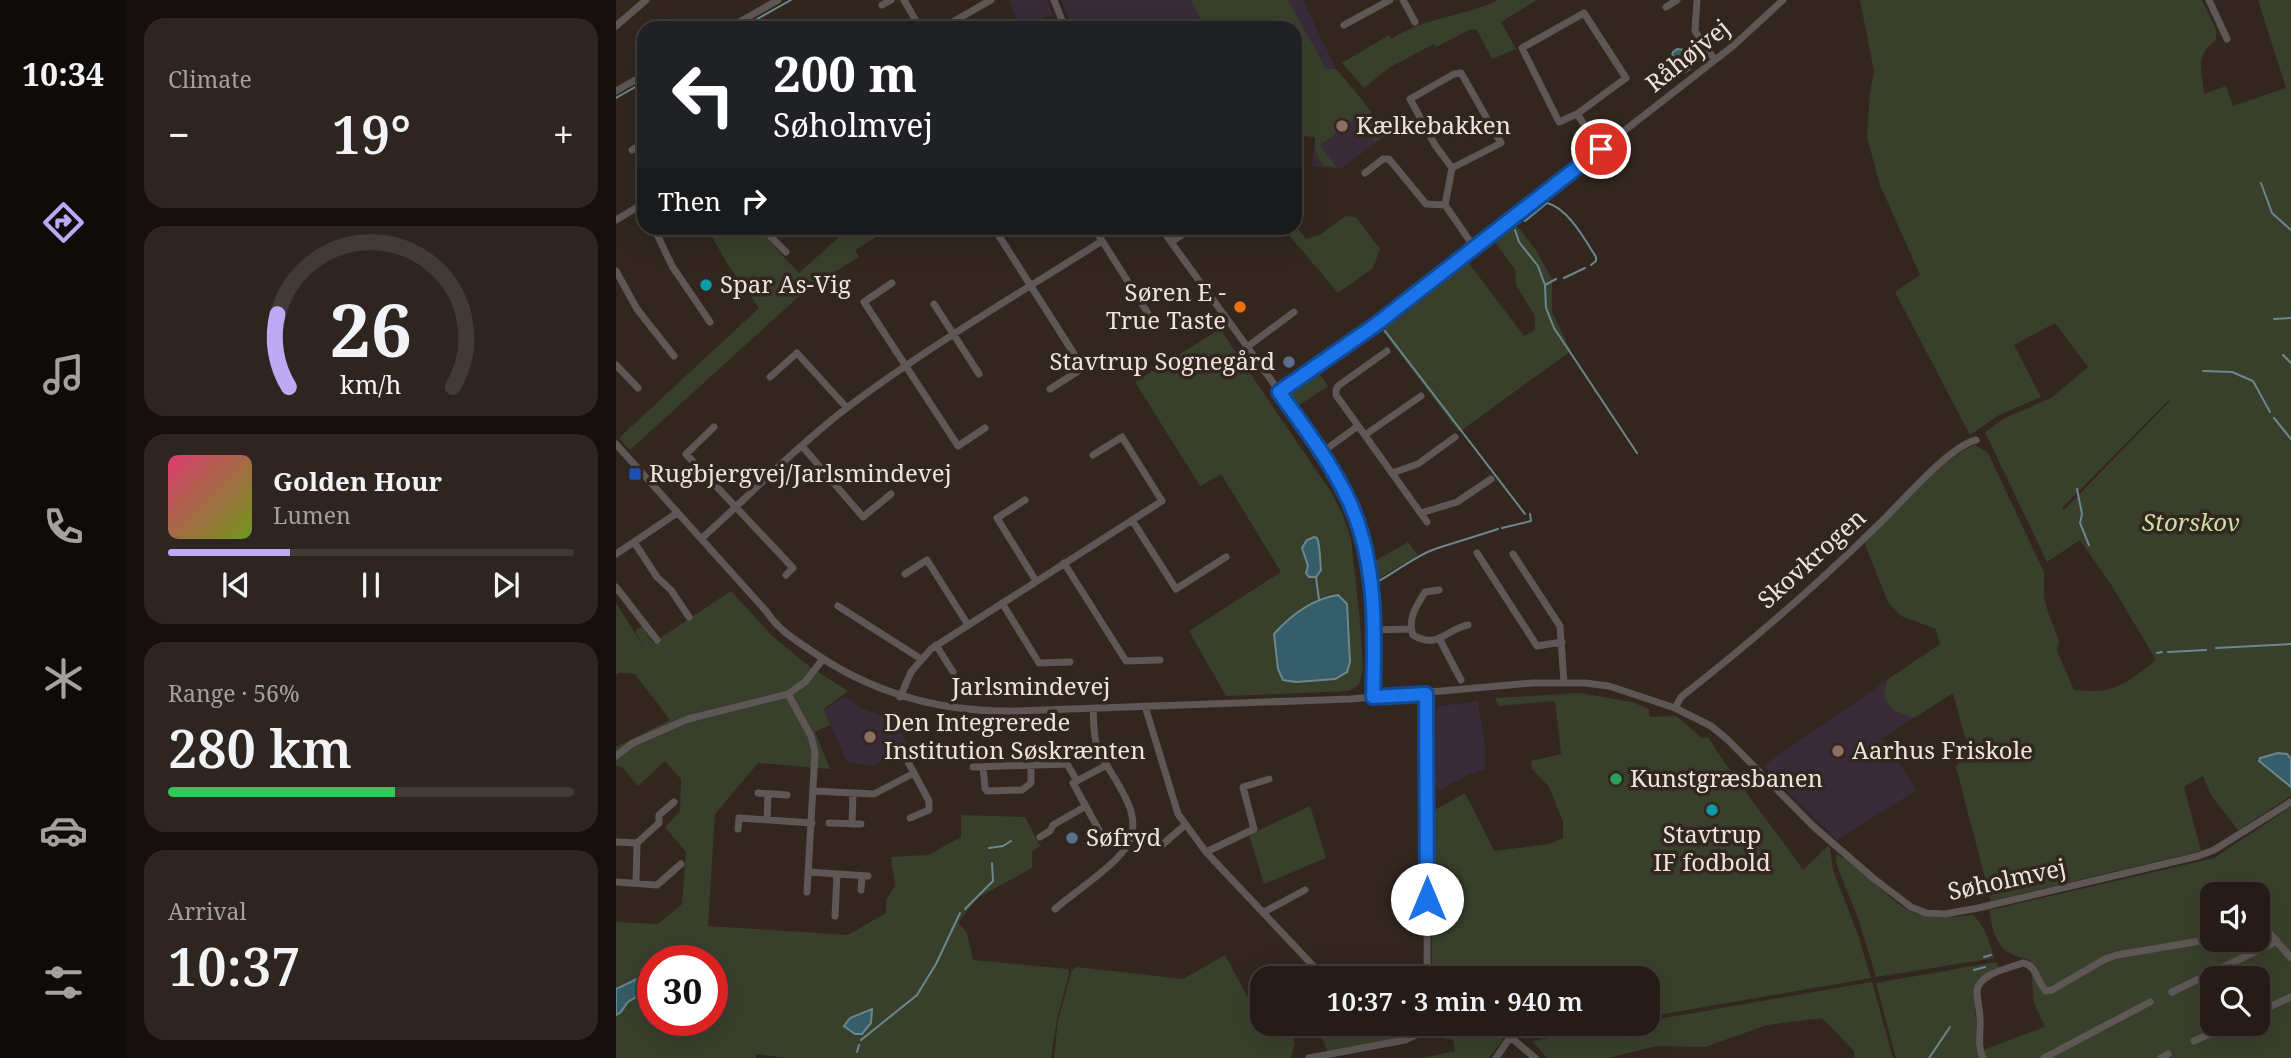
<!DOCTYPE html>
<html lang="en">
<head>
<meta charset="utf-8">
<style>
	:root { --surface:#261c17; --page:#2e2520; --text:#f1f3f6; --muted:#a4a1a1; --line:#423a36; --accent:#bcaaf5 }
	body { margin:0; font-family:"Noto Serif",serif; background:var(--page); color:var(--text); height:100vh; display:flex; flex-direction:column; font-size:26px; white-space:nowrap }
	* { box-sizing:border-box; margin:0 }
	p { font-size:23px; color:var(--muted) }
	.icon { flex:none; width:38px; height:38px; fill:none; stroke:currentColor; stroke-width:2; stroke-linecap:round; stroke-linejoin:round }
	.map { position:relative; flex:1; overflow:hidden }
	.drawer { display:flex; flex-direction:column; gap:18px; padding:18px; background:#150f0d; width:490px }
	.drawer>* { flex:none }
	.top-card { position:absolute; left:21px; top:21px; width:665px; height:214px; border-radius:21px; box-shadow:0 7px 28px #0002,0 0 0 2px var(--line); background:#202124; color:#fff; overflow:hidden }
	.buttons { position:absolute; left:1584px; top:882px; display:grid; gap:14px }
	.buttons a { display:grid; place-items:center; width:70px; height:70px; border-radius:14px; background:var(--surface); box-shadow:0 7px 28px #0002,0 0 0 2px var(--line); font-size:35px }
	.speed { position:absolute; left:21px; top:945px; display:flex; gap:14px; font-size:35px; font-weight:700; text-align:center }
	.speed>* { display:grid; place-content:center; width:91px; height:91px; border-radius:50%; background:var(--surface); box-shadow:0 7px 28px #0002,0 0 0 2px var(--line); line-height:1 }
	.speed .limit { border:10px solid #d22; background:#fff; color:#111 }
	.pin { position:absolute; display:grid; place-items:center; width:60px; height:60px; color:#fff; margin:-30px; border:4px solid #fff; border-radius:50%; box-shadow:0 2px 7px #0007 }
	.me { position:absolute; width:77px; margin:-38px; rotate:0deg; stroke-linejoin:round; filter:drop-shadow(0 0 5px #0008) }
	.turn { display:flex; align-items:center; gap:24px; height:147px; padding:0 21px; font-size:32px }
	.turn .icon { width:91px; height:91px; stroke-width:2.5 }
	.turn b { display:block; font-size:49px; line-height:60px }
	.then { display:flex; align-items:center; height:66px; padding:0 21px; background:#0003; gap:14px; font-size:26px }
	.big { font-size:52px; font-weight:600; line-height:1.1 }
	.drawer .tile { flex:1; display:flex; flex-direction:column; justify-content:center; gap:10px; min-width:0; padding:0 24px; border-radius:21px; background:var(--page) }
	.drawer .dial { align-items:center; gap:0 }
	.dial svg { height:182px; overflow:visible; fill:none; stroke:var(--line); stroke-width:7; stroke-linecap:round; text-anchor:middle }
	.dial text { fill:var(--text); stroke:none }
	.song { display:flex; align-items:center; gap:21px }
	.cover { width:84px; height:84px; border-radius:10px; background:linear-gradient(135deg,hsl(340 70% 55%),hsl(80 70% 35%)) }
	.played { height:7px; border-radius:4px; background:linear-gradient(90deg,var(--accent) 30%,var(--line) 30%) }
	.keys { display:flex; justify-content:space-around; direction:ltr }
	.heat { display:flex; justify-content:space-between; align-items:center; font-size:38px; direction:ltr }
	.charge { height:10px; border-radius:5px; background:linear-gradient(90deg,#34c759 56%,var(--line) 0) }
	.trip { position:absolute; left:634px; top:966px; width:410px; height:70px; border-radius:21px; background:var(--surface); box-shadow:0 7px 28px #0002,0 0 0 2px var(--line); font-weight:600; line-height:70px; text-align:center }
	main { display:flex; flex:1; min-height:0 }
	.menu { display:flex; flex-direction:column; width:126px; justify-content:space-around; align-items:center; background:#0f0b09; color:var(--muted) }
	.menu .icon { width:49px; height:49px }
	.menu .active { color:var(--accent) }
	.menu b { font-size:32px; color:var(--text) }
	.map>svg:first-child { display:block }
	.education { fill:#392b38 }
	.green { fill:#38402b; fill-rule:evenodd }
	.water { fill:#355d6a; stroke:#6c868d; stroke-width:2 }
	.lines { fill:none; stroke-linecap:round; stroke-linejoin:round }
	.stream { stroke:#6c868d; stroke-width:2 }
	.minor { stroke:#5e5755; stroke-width:7 }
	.route-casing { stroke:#114b97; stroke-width:18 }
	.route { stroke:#1a73e8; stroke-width:12 }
	.education-dot { fill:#8d6e63; stroke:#32261f; stroke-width:2.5 }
	.culture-dot { fill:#0f9aa8; stroke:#32261f; stroke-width:2.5 }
	.food-dot { fill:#e8710a; stroke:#32261f; stroke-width:2.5 }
	.service-dot { fill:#5c6f8a; stroke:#32261f; stroke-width:2.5 }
	.transit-dot { fill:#1a4fb4; stroke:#32261f; stroke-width:2.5 }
	.leisure-dot { fill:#2e9e5b; stroke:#32261f; stroke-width:2.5 }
	.labels { text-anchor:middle; stroke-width:7; stroke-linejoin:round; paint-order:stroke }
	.street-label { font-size:24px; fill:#ece4df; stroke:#32261f }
	.poi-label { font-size:24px; fill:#ece4df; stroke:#32261f; text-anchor:start }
	.park-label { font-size:24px; font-style:italic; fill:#c9dfa6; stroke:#32261f }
</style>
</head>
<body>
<main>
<nav class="menu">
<b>10:34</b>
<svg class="icon active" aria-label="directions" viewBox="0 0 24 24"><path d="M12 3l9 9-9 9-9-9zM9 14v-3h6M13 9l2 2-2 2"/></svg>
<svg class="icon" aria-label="music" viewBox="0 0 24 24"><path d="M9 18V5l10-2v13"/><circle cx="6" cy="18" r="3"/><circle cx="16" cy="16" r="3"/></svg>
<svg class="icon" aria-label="phone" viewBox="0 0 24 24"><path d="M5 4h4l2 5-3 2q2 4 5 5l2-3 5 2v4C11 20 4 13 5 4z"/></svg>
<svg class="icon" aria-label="climate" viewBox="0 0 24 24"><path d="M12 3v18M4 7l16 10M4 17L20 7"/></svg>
<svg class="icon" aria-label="car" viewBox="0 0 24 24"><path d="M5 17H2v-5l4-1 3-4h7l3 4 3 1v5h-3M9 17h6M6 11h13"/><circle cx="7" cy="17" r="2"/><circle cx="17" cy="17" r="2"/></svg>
<svg class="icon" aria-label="filters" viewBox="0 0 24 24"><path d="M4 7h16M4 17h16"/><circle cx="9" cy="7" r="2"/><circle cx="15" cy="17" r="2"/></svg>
</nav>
<section class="drawer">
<div class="tile"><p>Climate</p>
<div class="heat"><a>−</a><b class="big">19°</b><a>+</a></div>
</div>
<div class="tile dial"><svg viewBox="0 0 100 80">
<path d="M14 69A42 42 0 1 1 86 69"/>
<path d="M14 69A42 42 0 0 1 9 37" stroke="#bcaaf5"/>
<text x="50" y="56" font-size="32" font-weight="700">26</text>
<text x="50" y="72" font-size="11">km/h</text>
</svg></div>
<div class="tile">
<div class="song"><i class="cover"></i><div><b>Golden Hour</b><p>Lumen</p></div></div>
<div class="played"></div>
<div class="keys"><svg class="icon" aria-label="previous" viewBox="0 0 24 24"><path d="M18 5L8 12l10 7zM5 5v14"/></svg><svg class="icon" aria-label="pause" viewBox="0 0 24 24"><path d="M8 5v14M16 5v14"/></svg><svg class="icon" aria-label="next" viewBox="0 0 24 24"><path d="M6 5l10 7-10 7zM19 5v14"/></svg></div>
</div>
<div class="tile"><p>Range · 56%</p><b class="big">280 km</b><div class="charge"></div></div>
<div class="tile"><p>Arrival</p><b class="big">10:37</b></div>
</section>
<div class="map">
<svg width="1675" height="1058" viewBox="0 0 1675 1058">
	<rect width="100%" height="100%" fill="#32261f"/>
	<!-- education -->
	<path class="education" d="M393 0H431L437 15 403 26Z
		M445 0H687L720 69 747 101 771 135 724 169 696 166 699 137 679 135V28H456Z
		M1324 644 1336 693 1267 738 1301 790 1221 840 1156 777 1148 765Z
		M229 697 246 708 279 720 294 748 257 766 231 762 208 710Z
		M862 701 869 746V769L848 777 824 790 819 786 820 711 824 706Z"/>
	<!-- green -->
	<path class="green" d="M575 0H672L710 69H720L747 101 771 135H768L759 142 740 119 704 145 720 167 707 165 699 152V137L679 135V28H589Z
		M882 0H921L885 22 900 49 876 59 861 30 855 29 820 47 818 44 774 67 748 88 726 63 773 35 776 39C807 17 848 17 882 0Z
		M1244 0H1586L1600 29V40C1578 56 1586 69 1588 94L1610 86 1617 106 1670 88 1642 0H1675V796L1622 830 1595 795 1587 776 1568 787 1585 851 1375 901 1340 767 1352 749 1337 693 1298 718 1277 710 1268 696 1271 680 1324 644 1320 629 1285 616 1272 602 1248 542C1274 516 1327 457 1359 445L1372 453 1428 572V597L1432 612 1443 641 1441 651 1458 690C1498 695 1511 683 1540 660L1496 586 1464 540 1431 562 1369 432 1389 418 1435 398 1472 367 1439 323 1398 345 1425 397 1383 415 1354 435 1279 292 1304 275 1264 185 1251 137 1254 93 1258 71ZM1553 400 1554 401 1447 511V507Z
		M730 216 740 217 764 249 757 268 722 293 667 228H679V225L690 239 705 234Z
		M897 226H901L920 250 936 279V312L955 351 843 432 765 329 849 258 908 336 919 330V316L900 285 899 269 878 241Z
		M91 228H141L183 273 233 228H275L239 250 243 257 191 289 14 450 3 438 143 308 111 263Z
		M604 329 715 492 726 513 735 539 744 621 747 669 743 685 733 691 610 696 573 631 665 572 605 474 584 486 519 382Z
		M701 371 712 386 680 407 670 393Z
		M792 542 802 555 762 579 759 561Z
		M115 591 155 635 194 667 232 691 208 709 214 725 199 732 214 769 142 763 99 814 92 926 232 935 270 913V900L279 886 275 857 312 855 345 837V815L409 817 424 846 416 852V868L363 897 342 922 351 933 357 960 452 969 453 974 441 1019 435 1058H169L140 1054V1058H0V922L42 924 66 904 70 852 49 827 64 811 65 779 49 761 22 786 6 767 0 766V747L54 720 19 674 3 673 0 675V603L29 649 19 631 26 626 37 643ZM37 961H96V1020H37Z
		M964 693 1016 702 1033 709 1034 717 1060 716 1086 738 1092 737C1121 784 1156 825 1187 870L1212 846 1214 847 1217 870 1241 932 1255 978 1031 1017V978H816L815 812 849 793 878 851 934 844 947 838V822L933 787 916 769 915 761 945 754 939 701 882 706 879 698Z
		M694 806 710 858 648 884 633 835Z
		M1675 807V1058H1280L1260 983 1380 962 1383 968C1377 972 1368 973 1363 979 1355 987 1362 1038 1362 1052L1429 1027 1418 1003 1414 960C1407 958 1399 956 1392 952 1380 945 1374 923 1374 910L1598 858ZM1596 894H1642V940H1596ZM1596 978H1642V1024H1596Z
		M1221 854C1230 859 1239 867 1247 874 1292 911 1294 923 1356 915 1369 923 1373 944 1379 958L1260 977 1243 921 1220 863Z
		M609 955 637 1007 646 1003V1024H672L679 1043 675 1058H438L442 1020 456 970 460 967 567 979Z
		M1256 982 1277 1058H1239L1238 1051 1206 1018 1151 1025 1089 1047 1041 1046 992 1058H931L916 1041 1016 1024H1031V1021Z
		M737 1024H803C801 1031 795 1034 788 1038L712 1052 703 1032Z
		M814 1024C842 1024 865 1021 887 1040L873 1058H806L839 1051 837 1040 811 1035Z
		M892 1024H981L910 1039Z"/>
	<!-- water -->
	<path class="water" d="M1061 49 1077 51 1082 59C1071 76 1059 79 1046 63L1048 60 1055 59 1057 52Z
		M698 537 701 538C704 543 704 562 705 570L700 577H693L690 573 692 566 686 548 691 540Z
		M722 595 731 604 734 662 731 672 719 679 680 682 667 680 662 669 658 634C675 615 696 599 722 595Z
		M1662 753 1671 754 1675 759V787L1643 761 1644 758Z
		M27 976 31 981C31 996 21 995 12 1002 6 1008 8 1012 0 1015V989Z
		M256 1009 255 1023 246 1034H239L228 1026 234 1018Z"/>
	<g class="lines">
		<!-- stream -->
		<path class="stream" d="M125 28 175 0
			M0 98 28 82
			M1645 183 1656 213 1675 230
			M909 221 931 203C952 208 969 240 980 257V261L975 265
			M899 230 903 242 922 266 929 285 930 308 938 328 1021 453
			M948 278 969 268
			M929 285 940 279
			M1658 319 1675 318
			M769 331 909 514
			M1667 355 1675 363
			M1587 371 1616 372 1637 381 1654 412
			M1658 418 1675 439
			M1461 489 1466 514 1464 523 1473 545
			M886 528 915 521 914 514
			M700 577 703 600
			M761 582C780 572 799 556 819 549 840 542 861 536 882 529
			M1600 648 1675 644
			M1552 652 1590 650
			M1541 653 1546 652
			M373 848 387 846 395 841
			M349 909 377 881 376 863
			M1368 957 1375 955
			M1358 970 1369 967
			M245 1040 301 995 320 964 344 913
			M241 1052 243 1045
			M1313 1058 1334 1027"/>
		<!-- minor -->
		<path class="minor" d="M288 0 304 28
			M438 0 449 28
			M787 0 799 22
			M1081 0 1079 31 1099 60
			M1593 0 1611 39
			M266 5 275 0
			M1050 7 1061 0
			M728 25 774 0
			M0 26 30 0
			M113 28 162 0
			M326 28 375 0
			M0 91 28 75
			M961 114 943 122 906 48 968 13 1010 78 961 114 985 149
			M16 150 28 143
			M836 168 819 145 794 99 838 74 845 73 885 143 836 168 829 205 858 247
			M749 173 767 159H773L810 204 829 205
			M0 220 28 203
			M38 228 56 266 94 322
			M146 228 170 252
			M378 228 467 368 434 389
			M478 228 540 326
			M545 228C589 290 635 350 678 413 706 455 735 495 748 544 761 591 758 649 757 697
			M555 242 576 228
			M0 271 21 309 58 356
			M276 283 248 302 342 446 369 428
			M318 304 363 374
			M631 347 678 312
			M771 351 722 386 720 390V395L811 522
			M0 365 22 388
			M154 377 181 353 231 408
			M663 392 758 326 1117 46 1167 0
			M98 427 70 454 177 568 170 575
			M749 435 805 396
			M0 444 150 611C163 630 175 637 194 650 255 693 322 712 397 711L735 699 916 683H969L993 686 1059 708 1095 726 1112 740 1197 826 1257 878 1295 907 1310 913 1329 914 1362 908 1582 856 1598 850 1675 802
			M186 446 247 517 275 494
			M705 453 742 426
			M776 473 802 464 839 437
			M409 500 381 518 420 581
			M805 513 841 502 875 479
			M516 520 560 589 610 557
			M85 539C134 495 180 447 232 407 313 346 401 295 486 241
			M18 542 41 577 55 590 73 617
			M861 553 921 646 946 642
			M0 554 61 513
			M897 554 944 626 948 683
			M448 563 510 661 544 660
			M289 574 311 560 352 625
			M0 587 41 640
			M823 590 809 592C801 605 791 619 797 635 822 650 830 629 852 625
			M386 603 423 663 454 662
			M222 606 305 659
			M757 630 794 629
			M824 640 845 680
			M320 645 337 672
			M172 694 195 736 199 752 191 892
			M810 694 812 746 811 978
			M284 697 295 672 315 649 546 501 506 437 477 455
			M529 706 562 814 590 852 702 971 722 978
			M1059 708 1065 697C1134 643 1201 585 1263 524 1286 502 1332 447 1360 440
			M0 756 17 743 72 719 172 694 189 682 207 659
			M292 762 313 801V810L294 818
			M357 767 451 764 461 781
			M367 767 369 788 371 791 406 790 415 783V765
			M198 791 258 794 298 773
			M142 793 171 795
			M151 820 152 794
			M213 823 245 824
			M236 824 237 793
			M122 829 123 818 196 823
			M484 832 457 783 491 765
			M424 837 434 831 437 825 470 806
			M0 842 21 843 20 883
			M21 843 43 823V815L58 802
			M546 845 569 825
			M590 852 638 829 627 787 653 779
			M192 872 252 876
			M0 882 41 885 65 864
			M245 890 246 876
			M439 909C459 892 494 869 509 849 534 813 493 778 481 746 477 734 478 720 477 708
			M648 912 689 890
			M219 916 221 874
			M1642 931 1651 930 1675 958
			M1556 992 1661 941
			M1642 1012 1675 997
			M753 1024 761 1027 791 1024
			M870 1024 885 1029 919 1058
			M1578 1041 1616 1024
			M693 1058 789 1040 804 1033 810 1024
			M880 1058 895 1036
			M1367 1058C1361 1046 1365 1032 1364 1019 1364 1010 1361 1000 1361 991 1362 974 1393 968 1407 963 1422 966 1420 982 1430 991L1436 990 1489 959 1501 955 1596 939
			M1428 1058 1534 1002
			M1545 1058 1552 1054"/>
	</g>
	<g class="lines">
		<defs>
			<path id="route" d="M811 899 810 694 757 697C759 632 761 561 733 501 715 462 688 427 663 392L758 326 985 149"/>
		</defs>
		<!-- route casing -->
		<use href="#route" class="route-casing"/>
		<!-- route -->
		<use href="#route" class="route"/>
	</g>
	<!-- markers -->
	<g class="education-dot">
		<circle cx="726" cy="126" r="7"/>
		<circle cx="254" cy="737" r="7"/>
		<circle cx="1222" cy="751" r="7"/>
	</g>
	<g class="culture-dot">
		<circle cx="90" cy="285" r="7"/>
		<circle cx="1096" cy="810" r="7"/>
	</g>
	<circle class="food-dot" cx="624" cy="307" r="7"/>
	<g class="service-dot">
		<circle cx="673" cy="362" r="7"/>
		<circle cx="456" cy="838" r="7"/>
	</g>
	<rect class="transit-dot" x="12" y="467" width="14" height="14" rx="3.5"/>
	<circle class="leisure-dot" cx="1000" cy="779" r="7"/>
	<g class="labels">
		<!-- street labels -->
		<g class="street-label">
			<text transform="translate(1072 56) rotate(-39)" y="8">Råhøjvej</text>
			<text transform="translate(1196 559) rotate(-42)" y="8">Skovkrogen</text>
			<text x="415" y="695">Jarlsmindevej</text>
			<text transform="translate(1391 880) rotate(-12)" y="8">Søholmvej</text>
		</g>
		<!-- poi labels -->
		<g class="poi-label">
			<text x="740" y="134">Kælkebakken</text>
			<text x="104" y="293">Spar As-Vig</text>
			<text x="610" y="301" text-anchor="end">Søren E -<tspan x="610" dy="28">True Taste</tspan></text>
			<text x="659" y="370" text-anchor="end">Stavtrup Sognegård</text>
			<text x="33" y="482">Rugbjergvej/Jarlsmindevej</text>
			<text x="268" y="731">Den Integrerede<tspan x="268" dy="28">Institution Søskrænten</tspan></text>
			<text x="1236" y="759">Aarhus Friskole</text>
			<text x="1014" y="787">Kunstgræsbanen</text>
			<text x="1096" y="843" text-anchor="middle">Stavtrup<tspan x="1096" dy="28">IF fodbold</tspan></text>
			<text x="470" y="846">Søfryd</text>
		</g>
		<!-- park labels -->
		<g class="park-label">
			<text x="1575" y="531">Storskov</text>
		</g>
	</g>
</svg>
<div class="buttons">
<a><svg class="icon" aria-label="sound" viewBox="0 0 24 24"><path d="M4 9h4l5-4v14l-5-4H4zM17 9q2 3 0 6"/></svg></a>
<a><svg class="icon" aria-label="search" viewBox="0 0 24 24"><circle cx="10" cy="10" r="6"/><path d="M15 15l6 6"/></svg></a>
</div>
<div class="speed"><div class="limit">30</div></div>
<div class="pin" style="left:985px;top:149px;background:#d93025"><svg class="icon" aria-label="arrive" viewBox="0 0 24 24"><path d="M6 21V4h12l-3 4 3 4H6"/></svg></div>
<svg class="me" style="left:811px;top:899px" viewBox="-20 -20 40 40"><circle r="19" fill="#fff"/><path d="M0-13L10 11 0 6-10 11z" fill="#1a73e8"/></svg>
<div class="trip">10:37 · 3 min · 940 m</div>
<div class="top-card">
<div class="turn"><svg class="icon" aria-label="left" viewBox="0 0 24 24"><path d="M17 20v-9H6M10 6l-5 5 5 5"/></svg><div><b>200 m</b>Søholmvej</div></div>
<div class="then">Then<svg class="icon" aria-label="right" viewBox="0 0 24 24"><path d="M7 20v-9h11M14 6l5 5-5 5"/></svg></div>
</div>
</div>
</main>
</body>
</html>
